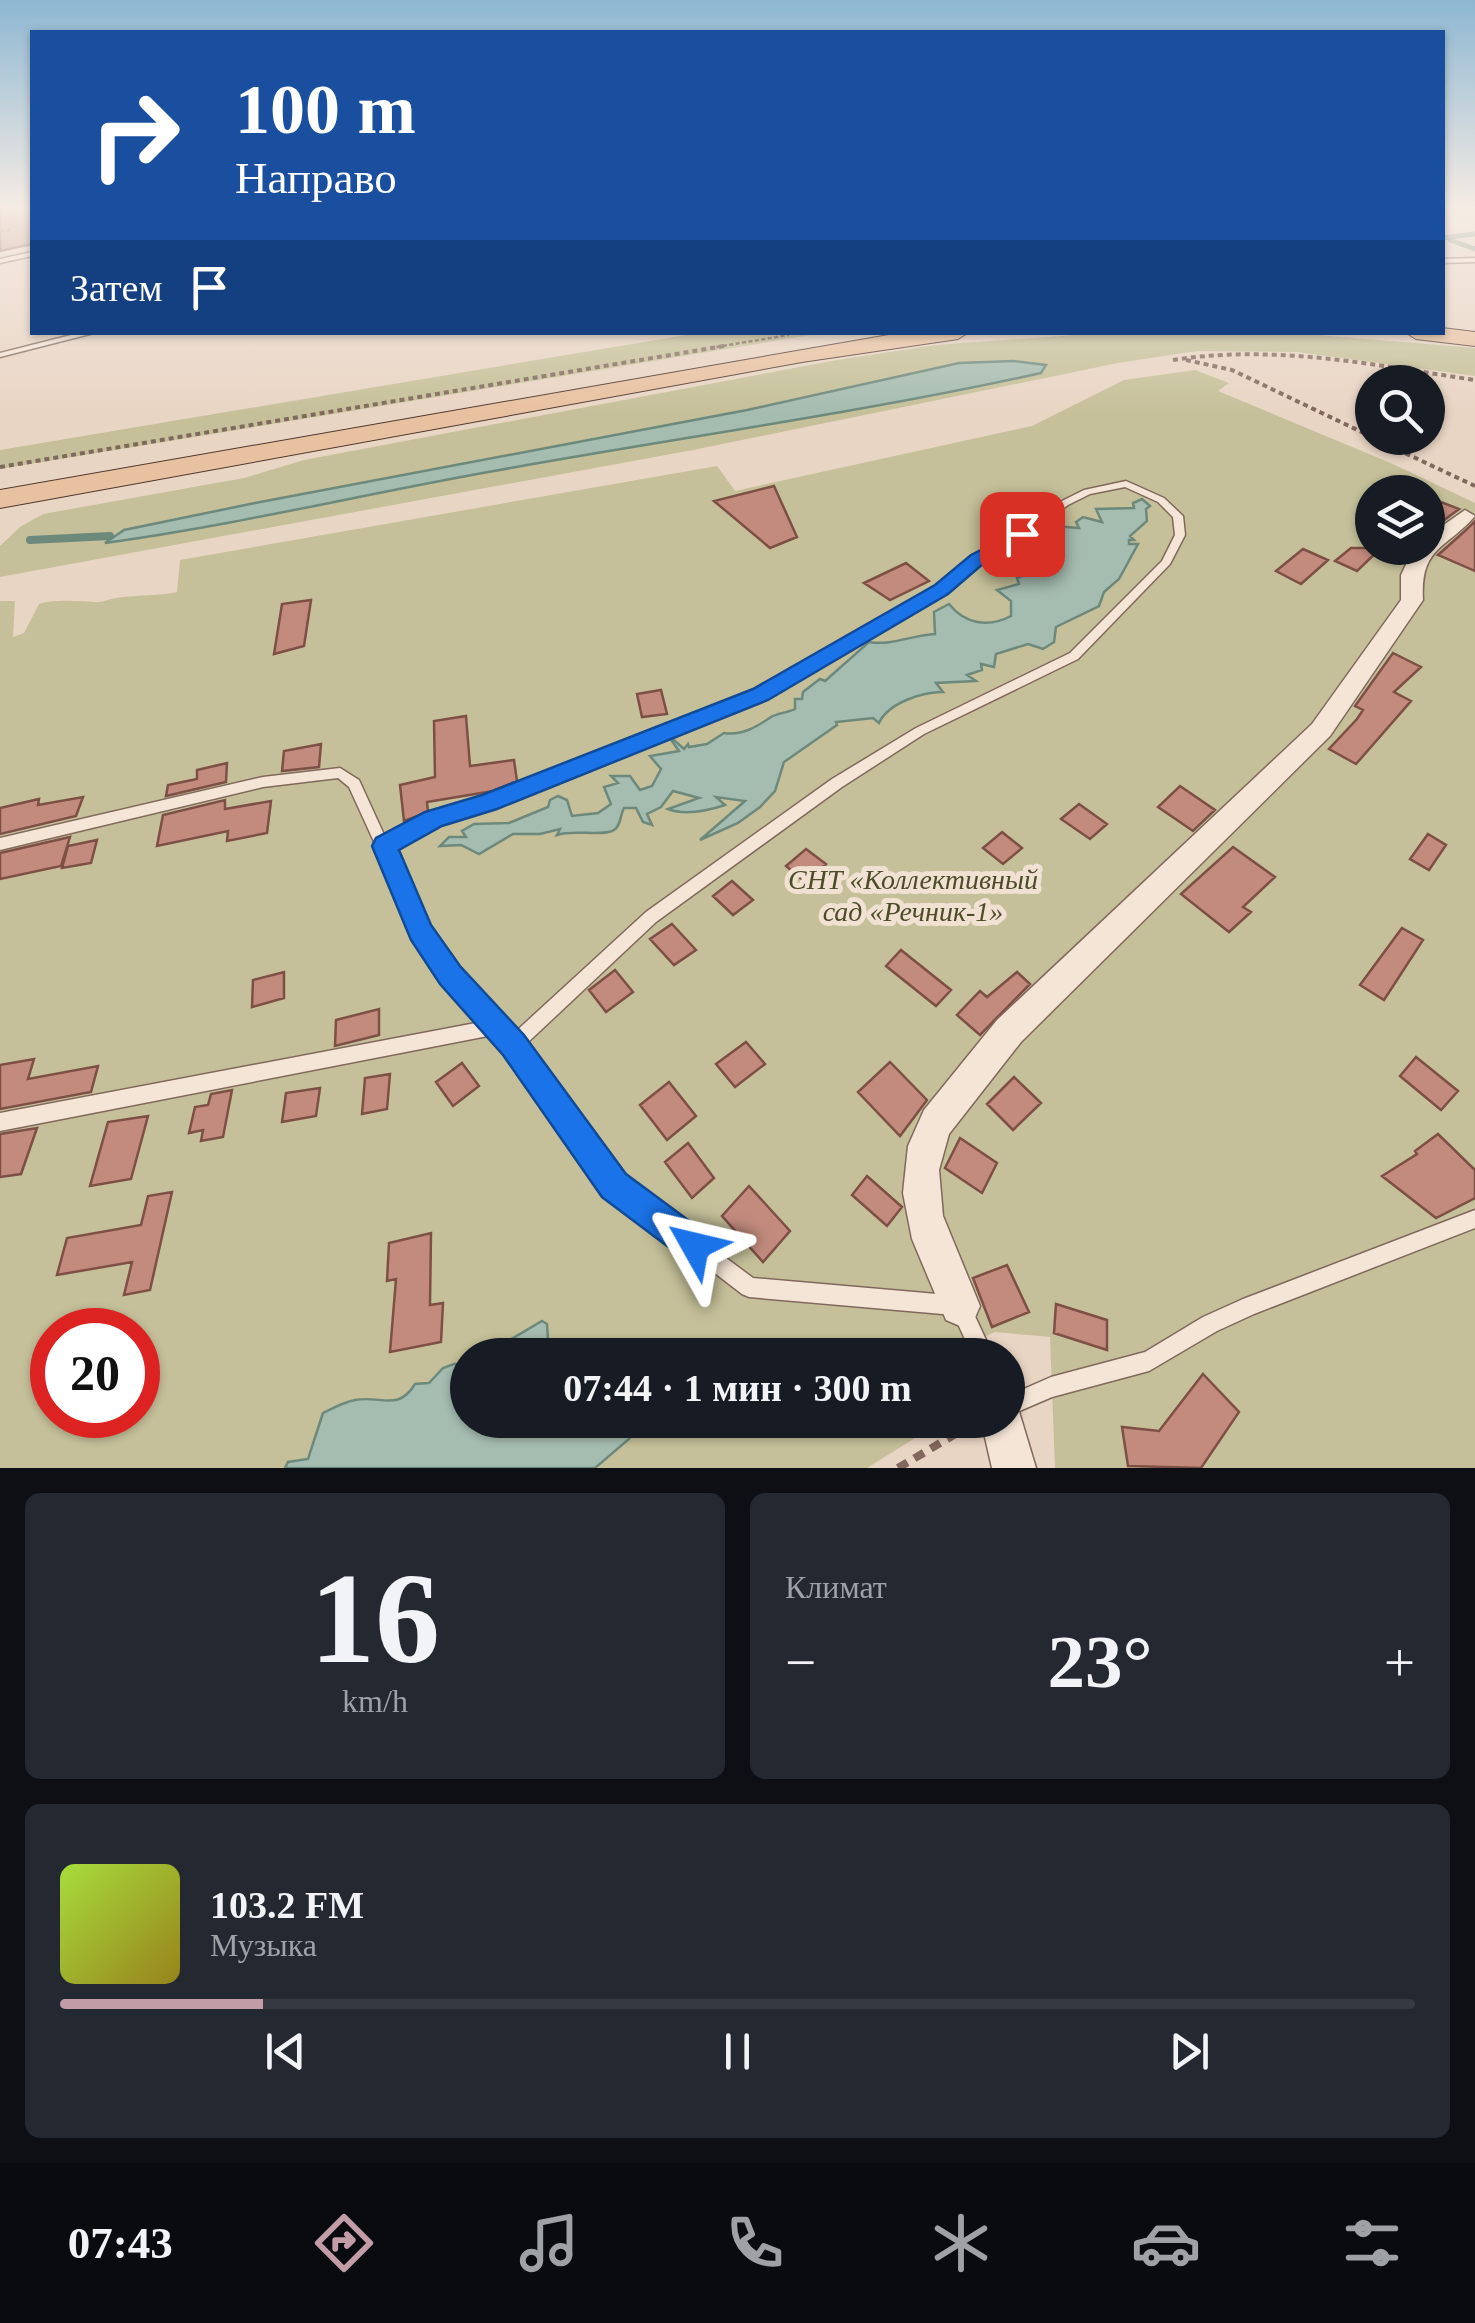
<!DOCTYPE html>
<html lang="ru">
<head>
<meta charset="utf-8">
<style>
	:root { --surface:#171b24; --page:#242831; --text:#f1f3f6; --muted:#9ea1a6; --line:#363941; --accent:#c29da7 }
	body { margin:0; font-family:"Times New Roman",serif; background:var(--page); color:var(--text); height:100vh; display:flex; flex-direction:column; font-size:38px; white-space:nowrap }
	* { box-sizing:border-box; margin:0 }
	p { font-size:32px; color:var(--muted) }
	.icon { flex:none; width:55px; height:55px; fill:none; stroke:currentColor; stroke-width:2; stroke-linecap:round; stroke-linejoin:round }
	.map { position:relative; height:1468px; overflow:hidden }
	.drawer { display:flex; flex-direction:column; gap:25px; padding:25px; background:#0d0f14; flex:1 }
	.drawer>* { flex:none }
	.guide { position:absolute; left:30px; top:30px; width:1415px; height:305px; border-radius:0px; box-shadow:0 2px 8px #0004; background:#1a4fa0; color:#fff; overflow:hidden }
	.tools { position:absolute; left:1355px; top:365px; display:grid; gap:20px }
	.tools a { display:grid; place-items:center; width:90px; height:90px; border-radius:50%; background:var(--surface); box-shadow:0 2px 8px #0004; font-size:50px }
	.speed { position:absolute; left:30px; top:1308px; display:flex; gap:20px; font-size:50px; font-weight:700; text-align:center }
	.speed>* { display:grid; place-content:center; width:130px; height:130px; border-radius:50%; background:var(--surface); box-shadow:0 2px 8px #0004; line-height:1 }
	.speed .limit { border:15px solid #d22; background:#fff; color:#111 }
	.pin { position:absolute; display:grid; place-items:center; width:85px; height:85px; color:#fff; margin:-42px; border-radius:20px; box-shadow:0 5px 15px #0006 }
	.me { position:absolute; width:110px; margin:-55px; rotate:307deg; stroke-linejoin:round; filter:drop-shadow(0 0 8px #0008) }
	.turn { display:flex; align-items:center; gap:35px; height:210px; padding:0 40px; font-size:45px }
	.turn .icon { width:130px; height:130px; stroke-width:2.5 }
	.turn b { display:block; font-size:70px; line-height:85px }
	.then { display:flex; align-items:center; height:95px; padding:0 40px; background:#0003; gap:20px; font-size:38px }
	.big { font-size:75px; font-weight:800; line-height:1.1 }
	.drawer .card { flex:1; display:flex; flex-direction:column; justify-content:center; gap:15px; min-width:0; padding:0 35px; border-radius:15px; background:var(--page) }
	.drawer .dial { align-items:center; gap:0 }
	.dial b { font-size:130px; line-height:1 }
	.song { display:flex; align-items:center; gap:30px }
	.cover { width:120px; height:120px; border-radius:15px; background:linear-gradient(135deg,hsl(80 70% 55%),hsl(50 70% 35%)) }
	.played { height:10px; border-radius:5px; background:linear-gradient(90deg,var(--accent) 15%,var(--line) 15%) }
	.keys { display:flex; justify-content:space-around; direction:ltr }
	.heat { display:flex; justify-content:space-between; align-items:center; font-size:55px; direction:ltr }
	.drawer .tiles { flex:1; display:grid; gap:25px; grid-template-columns:1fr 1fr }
	.card:last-child { grid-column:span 2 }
	.trip { position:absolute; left:450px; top:1338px; width:575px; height:100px; border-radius:50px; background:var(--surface); box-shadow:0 2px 8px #0004; font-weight:800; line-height:100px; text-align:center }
	.menu { display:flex; height:160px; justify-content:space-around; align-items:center; background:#090b0e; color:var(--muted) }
	.menu .icon { width:70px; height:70px }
	.menu .active { color:var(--accent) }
	.menu b { font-size:45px; color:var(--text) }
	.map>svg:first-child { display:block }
	.green { fill:#c5c099; fill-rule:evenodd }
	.water { fill:#a5bcb0; stroke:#6d897c; stroke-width:2.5 }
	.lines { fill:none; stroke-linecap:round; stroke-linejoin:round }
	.stream-far1 { stroke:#6d897c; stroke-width:5 }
	.stream { stroke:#6d897c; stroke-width:8 }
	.building { fill:#c38b7e; stroke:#7d4f45; stroke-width:2.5 }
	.service-casing { stroke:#81685c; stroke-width:3 }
	.minor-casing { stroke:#81685c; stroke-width:3 }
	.primary-casing { stroke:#4f3830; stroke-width:2 }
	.path-far2 { stroke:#81685c; stroke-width:2.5; stroke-dasharray:4 2.5; stroke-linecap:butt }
	.path-far1 { stroke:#81685c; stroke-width:4; stroke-dasharray:5 4; stroke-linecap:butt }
	.path { stroke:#81685c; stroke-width:8; stroke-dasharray:11 8; stroke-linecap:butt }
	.service { fill:#f4e5d6; fill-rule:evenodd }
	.minor { fill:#f4e5d6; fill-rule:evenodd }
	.primary { fill:#e8c1a0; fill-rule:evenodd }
	.route { fill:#1a73e8; stroke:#114b97; stroke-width:2.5 }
	.labels { text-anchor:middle; stroke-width:10; stroke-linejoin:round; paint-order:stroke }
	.park-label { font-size:28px; font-style:italic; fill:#4c4d28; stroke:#f1e1d3 }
</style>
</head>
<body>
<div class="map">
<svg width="1475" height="1468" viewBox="0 0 1475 1468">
	<rect width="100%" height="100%" fill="#e9d5c4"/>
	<!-- green -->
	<path class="green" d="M1281 332 1475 348V376L1297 352 1197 351 1118 363 693 450 0 577V546L20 527 43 514 244 478 304 460 837 360 936 345 1103 333Z
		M698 333H823L0 469V450Z
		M1195 370 1229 383 1218 391 1393 464 1475 503V1468H1055L1050 1337 995 1332 957 1349 958 1355H468V1420H930L928 1430 867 1468H0V601H15L13 637 24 633 39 604C53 599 80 601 95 602 99 603 107 600 111 599 133 594 155 597 177 592L180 560 717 466 735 491 1032 426 1124 380ZM1372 492H1428V548H1372ZM52 1330H138V1415H52Z"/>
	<!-- water -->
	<path class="water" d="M1013 361 1046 365 1041 373C860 413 676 438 494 471 364 494 236 525 105 543L124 530 255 503 747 410 959 363Z
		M1142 499 1150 506 1146 509 1147 521 1130 536 1134 540H1129V544H1138L1119 579 1104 592 1099 606 1056 627 1054 642 1043 649 1028 644 996 654 994 667 981 664 982 670 967 675 976 681 936 683 943 692C922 692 888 703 879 723L873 718 836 722 837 725 784 762 775 791 760 807 738 823 700 840 745 801 716 797 725 805C707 811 686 816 668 809L699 798 673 791 661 807 647 814 652 825 643 822 636 808H624C620 815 621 826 614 830 604 837 573 829 557 835L560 829 540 834H513L479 854 461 845 440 846 449 837H466L462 831 474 824 509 823 548 807 550 800 558 796 567 800 572 816 598 813 611 804 604 787 618 783 611 776H630L640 790 652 786 661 769 650 756 679 751 667 734 684 749 688 744 689 747 707 744 724 733C742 736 758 726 771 717 777 713 787 713 795 709V699H802L803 692 820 679 825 681 869 642C891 646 913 635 935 634L934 612 949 604C965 624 988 628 1011 616V601L997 590 1019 584 1017 578 1035 571 1029 567 1034 558 1028 552 1039 548 1030 543 1038 539 1042 529 1059 536 1062 532 1055 526 1079 528 1076 522 1083 517 1102 522 1096 509 1134 508 1133 503Z
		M542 1321 547 1324 549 1355H484Z
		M454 1364H467L468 1420H641L629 1439 595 1468H285L288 1462 308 1459 323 1413C333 1408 344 1402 355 1400 381 1395 398 1412 415 1384L429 1383 443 1368Z"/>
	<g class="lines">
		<!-- stream-far1 -->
		<path class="stream-far1" d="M1442 238 1475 234
			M1450 240 1475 249"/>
		<!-- stream -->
		<path class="stream" d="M30 540 110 536"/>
	</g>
	<!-- building -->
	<path class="building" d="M0 208H32V244L0 251Z
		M774 486 797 537 770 548 714 501Z
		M1428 497 1459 509 1428 532Z
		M1475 521V571L1438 555 1466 530Z
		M1351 548H1381L1357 571 1335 561Z
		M1303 549 1328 560 1301 584 1276 571Z
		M906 563 929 581 890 600 864 583Z
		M311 600 304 646 274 654 282 604Z
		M1393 653 1421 667 1394 692 1411 701 1356 764 1329 749 1357 719 1363 710 1355 706Z
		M661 690 667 714 642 717 637 694Z
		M466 716 470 766 514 760 517 781 493 791 427 802 428 812 404 821 400 785 435 777 434 721Z
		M321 744 319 767 282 771 284 751Z
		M227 763 226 782 166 796 168 785 197 779V770Z
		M1180 786 1215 810 1193 831 1158 807Z
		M83 797 76 816 0 834V808L39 799 38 805Z
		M225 800V809L271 801 267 833 227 841 228 831 157 846 163 815Z
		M1079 804 1107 824 1090 839 1061 819Z
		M1002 832 1022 848 1003 864 983 848Z
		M1428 834 1446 845 1429 870 1410 859Z
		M70 837 61 866 0 879V853Z
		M97 840 91 863 62 868 68 846Z
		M1233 847 1275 877 1243 907 1251 912 1229 932 1181 894Z
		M806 849 826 864 805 882 786 866Z
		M732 881 753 900 733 915 713 896Z
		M672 924 696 950 674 965 650 939Z
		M1402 928 1423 940 1384 1000 1360 985Z
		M901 950 951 990 936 1006 886 966Z
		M615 970 633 992 606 1012 589 990Z
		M284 972V998L252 1007 253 980Z
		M1017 972 1030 984 980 1035 957 1015 980 991 987 997Z
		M379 1009V1035L335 1046 336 1020Z
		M746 1042 765 1064 735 1087 716 1064Z
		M1416 1057 1458 1091 1441 1110 1400 1076Z
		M34 1059 28 1079 98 1066 91 1092 0 1109V1065Z
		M890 1062 927 1100 900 1136 858 1092Z
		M462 1063 479 1086 453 1106 436 1082Z
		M390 1074 387 1109 362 1114 365 1078Z
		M1014 1077 1041 1103 1013 1130 987 1104Z
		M669 1082 696 1116 667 1140 640 1105Z
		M320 1088 316 1116 282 1122 286 1093Z
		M232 1090 223 1137 201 1141 203 1130 189 1133 195 1107 208 1105 211 1094Z
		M148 1116 131 1179 90 1186 108 1122Z
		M37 1128 21 1174 0 1177V1134Z
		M1438 1134 1475 1170V1198L1436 1218 1382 1176 1417 1154 1415 1151Z
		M960 1138 997 1163 982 1193 945 1168Z
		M688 1143 714 1178 692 1198 665 1162Z
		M867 1176 902 1207 887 1226 852 1195Z
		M749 1186 790 1231 763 1262 722 1216Z
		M172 1192 150 1290 124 1295 132 1262 57 1275 67 1238 141 1225 148 1196Z
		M431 1233 430 1305 443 1303 441 1342 390 1352 396 1279 387 1281 389 1243Z
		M1007 1265 1029 1312 992 1327 973 1278Z
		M1056 1304 1107 1320V1350L1054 1333Z
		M1203 1374 1239 1412 1201 1468 1128 1466 1122 1427 1159 1431Z"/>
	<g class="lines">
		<defs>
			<path id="service" d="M32 252V256L0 263V259Z
				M1475 258V262L1442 263V259Z
				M83 332 94 333 0 357V353Z
				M1126 481 1164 498 1183 516 1185 535 1170 564 1078 659 924 734 842 787 656 922 524 1046 620 1179 753 1278 960 1296 967 1299 993 1355H972L954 1315 749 1297 742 1294 608 1191 507 1051 493 1035 0 1131V1113L481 1022 456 996 424 951 349 787 338 778 263 787 0 850V838L263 777 340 768 359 780 386 839 429 815 484 798 769 685 943 584 983 551 1010 538 1062 501 1084 490ZM1125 487 1158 502 1173 517 1175 535 1162 561 1070 653 916 728 832 779 646 912 513 1034 468 986 434 941 391 849 439 823 493 806 777 691 951 588 991 555 1018 542 1068 505 1090 494Z
				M1475 1210V1228L1254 1314 1217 1331 1149 1371 1052 1397 1008 1416V1396L1051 1377 1145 1352 1203 1317 1243 1299Z"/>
			<path id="minor" d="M1465 510 1475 516C1445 550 1420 547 1423 600L1330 736 1021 1042 949 1134 939 1170 943 1216 980 1306 974 1320 960 1326 946 1320 912 1239 903 1193 908 1146 924 1110 997 1020 1312 724 1401 600V575L1414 548H1428V536Z
				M1008 1401 1017 1405 1036 1468H992L981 1420H1008Z"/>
			<path id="primary" d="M1442 328 1475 332V346L1416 339 1405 332H1442Z
				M906 332H969L958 339 802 362 0 508V490Z"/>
		</defs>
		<!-- service casing -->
		<use href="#service" class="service-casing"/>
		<!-- minor casing -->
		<use href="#minor" class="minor-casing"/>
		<!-- primary casing -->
		<use href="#primary" class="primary-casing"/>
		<!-- path-far2 -->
		<path class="path-far2" d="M0 232 12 229
			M710 348 789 335"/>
		<!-- path-far1 -->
		<path class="path-far1" d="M1173 360C1275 344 1374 365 1475 380
			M1186 360 1232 370 1372 437
			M1373 438 1475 486
			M0 467 724 346"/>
		<!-- path -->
		<path class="path" d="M898 1468 969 1426"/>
		<!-- service -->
		<use href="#service" class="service"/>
		<!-- minor -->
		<use href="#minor" class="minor"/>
		<!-- primary -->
		<use href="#primary" class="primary"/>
	</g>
	<!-- sky -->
	<linearGradient id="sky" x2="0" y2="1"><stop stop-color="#8db7d2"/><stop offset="0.5" stop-color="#f5ece4"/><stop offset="1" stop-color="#f5ece4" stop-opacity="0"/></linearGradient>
	<rect width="1475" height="414" fill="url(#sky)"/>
	<!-- route -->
	<path class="route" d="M1022 529 1029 530V538L984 563 948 594 768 700 497 809 442 826 399 850 431 925 460 966 524 1035 626 1174 707 1234 713 1246 707 1258 695 1264 683 1258 602 1197 503 1055 440 984 411 940 372 846 376 838 425 812 482 795 753 689 935 585 971 555Z"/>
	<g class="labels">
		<!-- park labels -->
		<g class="park-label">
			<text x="913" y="889">СНТ «Коллективный<tspan x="913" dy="32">сад «Речник-1»</tspan></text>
		</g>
	</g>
</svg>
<div class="tools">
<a><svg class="icon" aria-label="search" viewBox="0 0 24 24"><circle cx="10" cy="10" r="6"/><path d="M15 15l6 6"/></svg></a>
<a><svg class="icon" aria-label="layers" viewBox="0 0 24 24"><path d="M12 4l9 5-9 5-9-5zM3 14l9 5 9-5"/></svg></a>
</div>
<div class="speed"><div class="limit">20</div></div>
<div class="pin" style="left:1022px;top:534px;background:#d93025"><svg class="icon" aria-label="arrive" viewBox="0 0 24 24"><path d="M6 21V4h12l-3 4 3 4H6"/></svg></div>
<svg class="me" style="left:695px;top:1246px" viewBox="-20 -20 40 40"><path d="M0-17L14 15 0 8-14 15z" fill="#1a73e8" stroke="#fff" stroke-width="4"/></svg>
<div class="trip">07:44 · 1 мин · 300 m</div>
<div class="guide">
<div class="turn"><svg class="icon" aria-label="right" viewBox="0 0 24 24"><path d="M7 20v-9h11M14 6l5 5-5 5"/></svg><div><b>100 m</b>Направо</div></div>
<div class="then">Затем<svg class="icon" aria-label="arrive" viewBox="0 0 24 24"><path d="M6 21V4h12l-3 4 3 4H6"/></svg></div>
</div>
</div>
<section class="drawer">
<div class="tiles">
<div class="card dial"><b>16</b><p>km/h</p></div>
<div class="card"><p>Климат</p>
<div class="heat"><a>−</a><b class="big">23°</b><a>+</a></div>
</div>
<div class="card">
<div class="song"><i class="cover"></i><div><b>103.2 FM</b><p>Музыка</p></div></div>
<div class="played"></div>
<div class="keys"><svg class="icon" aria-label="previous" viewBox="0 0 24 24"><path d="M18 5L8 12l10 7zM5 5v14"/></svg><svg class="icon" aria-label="pause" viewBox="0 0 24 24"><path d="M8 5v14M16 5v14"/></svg><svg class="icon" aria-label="next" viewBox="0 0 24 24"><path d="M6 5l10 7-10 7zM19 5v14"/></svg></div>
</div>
</div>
</section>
<nav class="menu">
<b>07:43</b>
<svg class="icon active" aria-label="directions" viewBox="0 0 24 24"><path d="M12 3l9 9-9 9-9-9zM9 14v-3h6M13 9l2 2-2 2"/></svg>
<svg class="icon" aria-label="music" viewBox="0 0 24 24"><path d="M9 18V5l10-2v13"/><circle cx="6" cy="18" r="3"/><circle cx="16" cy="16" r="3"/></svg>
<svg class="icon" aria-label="phone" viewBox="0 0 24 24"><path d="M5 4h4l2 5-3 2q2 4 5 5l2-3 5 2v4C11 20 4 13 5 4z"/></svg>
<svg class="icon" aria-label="climate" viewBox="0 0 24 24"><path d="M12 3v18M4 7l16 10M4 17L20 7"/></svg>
<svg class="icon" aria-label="car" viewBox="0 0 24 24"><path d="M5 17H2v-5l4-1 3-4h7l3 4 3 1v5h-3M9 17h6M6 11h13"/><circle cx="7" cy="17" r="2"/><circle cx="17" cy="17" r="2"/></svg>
<svg class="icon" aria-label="filters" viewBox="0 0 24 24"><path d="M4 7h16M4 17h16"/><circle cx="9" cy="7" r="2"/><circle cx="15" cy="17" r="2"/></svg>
</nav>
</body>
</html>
